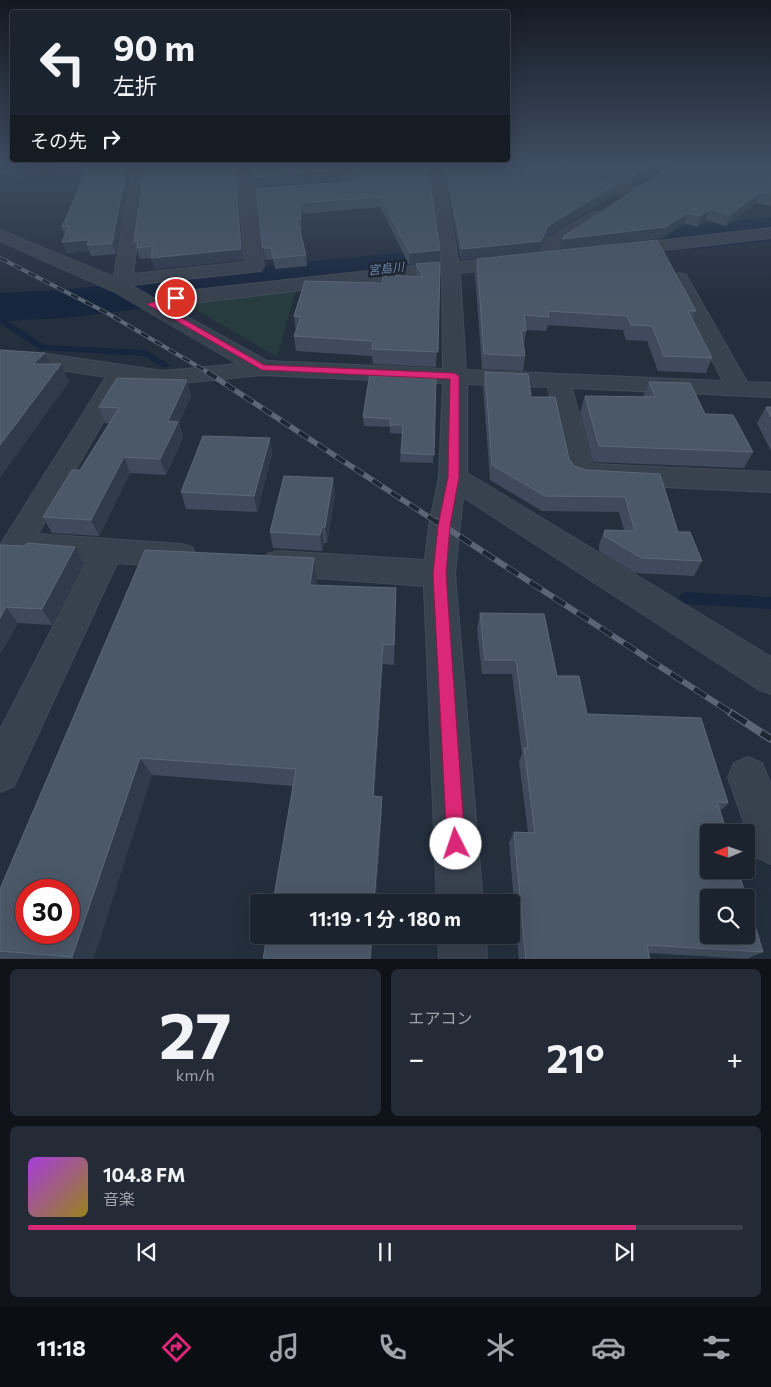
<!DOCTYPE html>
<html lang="ja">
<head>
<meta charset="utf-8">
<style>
	:root { --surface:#1b232e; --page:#242b36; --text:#f1f3f6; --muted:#a0a4aa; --line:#39404a; --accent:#db2777 }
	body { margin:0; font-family:Commissioner,"Noto Sans JP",sans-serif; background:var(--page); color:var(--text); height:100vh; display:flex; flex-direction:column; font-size:19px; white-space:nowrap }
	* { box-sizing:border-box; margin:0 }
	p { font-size:16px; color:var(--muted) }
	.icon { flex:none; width:28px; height:28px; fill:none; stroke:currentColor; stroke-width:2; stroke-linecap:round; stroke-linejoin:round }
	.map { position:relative; height:959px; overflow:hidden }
	.panel { display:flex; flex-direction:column; gap:10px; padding:10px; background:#0f1319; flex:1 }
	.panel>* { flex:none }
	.top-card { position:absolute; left:10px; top:10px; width:500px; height:152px; border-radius:5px; box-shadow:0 5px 20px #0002,0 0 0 1px var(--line); background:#1b232e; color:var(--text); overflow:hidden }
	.needle { width:32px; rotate:268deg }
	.fabs { position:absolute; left:700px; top:824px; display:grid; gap:10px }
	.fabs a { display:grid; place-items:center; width:55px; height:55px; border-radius:5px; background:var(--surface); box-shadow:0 5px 20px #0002,0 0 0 1px var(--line); font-size:25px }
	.speed { position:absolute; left:15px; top:879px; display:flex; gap:10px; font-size:25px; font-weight:700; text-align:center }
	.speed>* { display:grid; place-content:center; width:65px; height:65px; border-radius:50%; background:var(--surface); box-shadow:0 5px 20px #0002,0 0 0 1px var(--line); line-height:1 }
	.speed .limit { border:8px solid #d22; background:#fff; color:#111 }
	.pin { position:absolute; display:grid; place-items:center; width:42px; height:42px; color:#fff; margin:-21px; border:2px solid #fff; border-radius:50%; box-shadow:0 1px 5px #0007 }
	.me { position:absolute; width:55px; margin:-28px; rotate:356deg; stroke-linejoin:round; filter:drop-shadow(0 0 4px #0008) }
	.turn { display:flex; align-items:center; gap:18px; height:105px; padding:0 20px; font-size:22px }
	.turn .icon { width:65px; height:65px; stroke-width:2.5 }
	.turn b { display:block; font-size:35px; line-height:42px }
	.then { display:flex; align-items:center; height:48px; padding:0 20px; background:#0003; gap:10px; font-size:19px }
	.big { font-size:38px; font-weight:700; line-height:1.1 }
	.panel .widget { flex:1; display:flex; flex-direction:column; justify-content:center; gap:8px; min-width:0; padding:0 18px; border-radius:8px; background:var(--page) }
	.panel .dial { align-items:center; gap:0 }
	.dial b { font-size:65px; line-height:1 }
	.song { display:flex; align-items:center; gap:15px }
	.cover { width:60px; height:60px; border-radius:8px; background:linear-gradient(135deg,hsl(280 70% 55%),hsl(50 70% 35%)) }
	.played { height:5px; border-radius:2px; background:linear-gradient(90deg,var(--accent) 85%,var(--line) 85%) }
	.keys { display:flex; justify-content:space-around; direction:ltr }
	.heat { display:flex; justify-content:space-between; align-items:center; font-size:28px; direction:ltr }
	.panel .tiles { flex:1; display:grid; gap:10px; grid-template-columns:1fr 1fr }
	.widget:last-child { grid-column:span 2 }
	.trip { position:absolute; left:250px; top:894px; width:270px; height:50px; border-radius:5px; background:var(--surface); box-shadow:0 5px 20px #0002,0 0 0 1px var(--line); font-weight:700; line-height:50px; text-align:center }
	.menu { display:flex; height:80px; justify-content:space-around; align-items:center; background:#0b0e12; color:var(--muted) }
	.menu .icon { width:35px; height:35px }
	.menu .current { color:var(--accent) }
	.menu b { font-size:22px; color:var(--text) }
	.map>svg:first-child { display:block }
	.green { fill:#263c3f }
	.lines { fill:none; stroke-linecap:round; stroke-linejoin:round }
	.stream { fill:#17263c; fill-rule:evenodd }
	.river { fill:#17263c; fill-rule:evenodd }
	.street-casing { stroke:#414a57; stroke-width:2 }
	.street { fill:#38414e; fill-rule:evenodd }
	.rail-far3-casing { stroke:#5a6575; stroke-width:4 }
	.rail-far2-casing { stroke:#5a6575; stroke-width:5.5 }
	.rail-far1-casing { stroke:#5a6575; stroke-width:6 }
	.rail-casing { stroke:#5a6575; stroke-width:8 }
	.rail-far3 { stroke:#1d2633; stroke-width:2.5; stroke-dasharray:8; stroke-linecap:butt }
	.rail-far2 { stroke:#1d2633; stroke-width:4; stroke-dasharray:11; stroke-linecap:butt }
	.rail-far1 { stroke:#1d2633; stroke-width:4.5; stroke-dasharray:14; stroke-linecap:butt }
	.rail { stroke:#1d2633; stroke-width:5.5; stroke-dasharray:18; stroke-linecap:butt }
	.wall { fill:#3f4b5c }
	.shaded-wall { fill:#2f3b4b }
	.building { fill:#4b5868; stroke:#5c6777; fill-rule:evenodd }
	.route { fill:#db2777; stroke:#8e194d }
	.labels { text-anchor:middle; stroke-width:5; stroke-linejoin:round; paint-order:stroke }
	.far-water-label { font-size:12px; font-style:italic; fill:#6d86a8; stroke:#1d2633 }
</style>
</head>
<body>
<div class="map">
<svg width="771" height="960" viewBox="0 0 771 960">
	<rect width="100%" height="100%" fill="#242f3e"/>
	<!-- green -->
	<path class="green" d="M296 290 277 357 188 305 198 298Z"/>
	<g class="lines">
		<!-- stream -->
		<path class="stream" d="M0 316 45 345 146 350 170 365 165 368 162 367 144 356 40 350 0 323Z
			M686 592 771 597V609L686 604 681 602 679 598 681 594Z"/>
		<!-- river -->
		<path class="river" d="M771 217V241L263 294 64 318 0 321V293L64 290 263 266Z"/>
		<defs>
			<path id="street" d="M0 165H59L52 169 0 173Z
				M133 165H147L133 274 245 262 239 194 234 165H248L255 194 264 267 261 271 131 285 153 298 176 292 441 263 427 165H441L459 262 514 257 520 258 523 262 520 266 514 267 460 273 466 370 723 381 670 279 672 275 679 273 686 275 747 382 771 383V397L572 388 592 464 771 472V492L581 483 571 480 567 473 548 387 467 384V473L771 657V694L758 689 463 497 455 574 483 902H437L424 586 278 575 267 572 262 563 267 554 278 551 425 560 429 526 439 477 443 383 262 375 163 385 127 381 38 534 181 544 192 547 196 556 192 565 181 568 117 563 14 786 0 792V730L87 561 16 556 5 552 1 544 106 377 47 368 0 365V351L47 354 163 371 238 364 113 291 0 241V230L111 276H114ZM434 274H442L443 369 267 361 168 306Z
				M338 165H352L360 186 358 189 321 193 316 192 314 189 316 186 344 182Z
				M581 174 638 189 641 192 638 195 633 197 576 181 574 178 576 175Z
				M595 212 601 214 603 217 601 220 560 246 552 263 546 264 540 263 537 259 547 239 589 214Z
				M771 228V238L623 255 617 254 614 250 617 246 623 245Z
				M748 757 762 763 771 785V864L756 857 728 777 734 763Z
				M438 935H486L487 960H439Z"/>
		</defs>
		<!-- street casing -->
		<use href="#street" class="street-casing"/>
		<!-- street -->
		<use href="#street" class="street"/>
		<defs>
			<path id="rail-far3" d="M0 258 107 313 209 373"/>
			<path id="rail-far2" d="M207 372 438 523"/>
			<path id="rail-far1" d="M436 521 733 714"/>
			<path id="rail" d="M731 713 771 739"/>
		</defs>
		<!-- rail-far3 casing -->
		<use href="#rail-far3" class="rail-far3-casing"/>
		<!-- rail-far2 casing -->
		<use href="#rail-far2" class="rail-far2-casing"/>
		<!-- rail-far1 casing -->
		<use href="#rail-far1" class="rail-far1-casing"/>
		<!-- rail casing -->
		<use href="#rail" class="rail-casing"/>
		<!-- rail-far3 -->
		<use href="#rail-far3" class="rail-far3"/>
		<!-- rail-far2 -->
		<use href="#rail-far2" class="rail-far2"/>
		<!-- rail-far1 -->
		<use href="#rail-far1" class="rail-far1"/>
		<!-- rail -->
		<use href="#rail" class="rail"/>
	</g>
	<!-- wall -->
	<path class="wall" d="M131 165 116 254 91 256 89 251 67 253 65 235 62 227Z
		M250 165H339L341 180 254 187Z
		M354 165H427L439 261 409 265 380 207 300 214 302 229 300 230 306 255 307 266 275 269 273 259 265 260 256 189 358 181 359 179Z
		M443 165H549L618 183 615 194 546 237 539 252 461 260Z
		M557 165H662L631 185Z
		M724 165H771V176Z
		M771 177V206L756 203 726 226 706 220 697 227 685 223 662 238 561 250 563 239Z
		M237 194 243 260 155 269 152 258 140 259 134 241Z
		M477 259 696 311 693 319 712 358 706 373 658 371 647 341 626 340 623 330 548 325 546 331 526 330 524 345 525 356 523 371 482 369 475 273Z
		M440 262 436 367 373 364 372 357 371 356 296 351 294 336 296 331 294 316 382 283 416 277V264Z
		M485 372 531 397 574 466 586 470 678 532 702 561 694 576 635 573 599 551V544L605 530H624L619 512 542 511 490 480 483 386Z
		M436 376 433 463 400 462 402 434 390 433V427L364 426 363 417Z
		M187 380 191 396 179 423 183 438 166 475 130 473 99 536 52 533 43 517 80 470 109 423H105L99 407Z
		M649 382 705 414 753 452 744 468 593 462 580 412 585 396 643 397Z
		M766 407H771V451L757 423Z
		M270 438 272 454 257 512 186 509 181 492Z
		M333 478 335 494 327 543H324L322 551 273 548 270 532Z
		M0 545 25 546 84 563 52 625 18 623 0 654Z
		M317 580 316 585 396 588 394 665 383 664 374 797H382V813L293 786 152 775 93 960 0 959V889Z
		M480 613 557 676 587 714 728 803 720 811 763 952 747 959 649 953 650 960H519L509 843 514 832H528L519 761 522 754 512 674H482L477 629Z"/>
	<!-- shaded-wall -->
	<path class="shaded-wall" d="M127 165H131L116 254 112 243Z
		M649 165H662L631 185 633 175Z
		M341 170V180L254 187 253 177Z
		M618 183 615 194 546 237 539 252 461 260 462 249 548 226Z
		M236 184 237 194 243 260 155 269 151 258Z
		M760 192 756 203 726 226 730 215Z
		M710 209 706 220 697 227 700 216Z
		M688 213 685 223 662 238 561 250 563 239Z
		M89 240 87 245 89 251 67 253 62 242Z
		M440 250 439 261 409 265 410 253Z
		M45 353 53 371 33 364Z
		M61 364 69 382 0 478V445Z
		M187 380 191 396 179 423 183 438 166 475 160 459 168 421Z
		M270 438 272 454 257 512 254 496Z
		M124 457 130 473 99 536 91 520Z
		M333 478 335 494 327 543 325 527Z
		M322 527 324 543 322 551 320 535Z
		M75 547 84 563 52 625 42 609Z
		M314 558 317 580 313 606 310 585Z
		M6 607 18 623 0 654V618Z
		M383 644V664L373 813V796Z
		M140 758 152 775 93 960H76L72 957Z
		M382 797V813L376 902H374Z
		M372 935H373L371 960H370Z"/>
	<!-- building -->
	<path class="building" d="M87 165H127L112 243 87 245 89 240 62 242 69 226 62 227 78 191Z
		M145 165H232L236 184 241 249 151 258 153 246 137 248 138 241H134Z
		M250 165H339L341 170 253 177Z
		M357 165H427L440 250 410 253 380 197 298 203 301 219H297L306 255 273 258 271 248H263L256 189 358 181 362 175Z
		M445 165H549L618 183 548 226 541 241 462 249Z
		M596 165H649L633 175Z
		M673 165H718L771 177V194L760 192 730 215 710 209 700 216 688 213 665 227 563 239 564 236Z
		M657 240 696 311H688L712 358 664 356 652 326 631 325 627 316 548 311 549 317 524 315 526 331H521L525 356 484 354 477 259Z
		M440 262 438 352 372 349 373 342 371 341 294 336 301 317 294 316 305 281 382 283 383 275 423 277 416 264Z
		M0 350 45 353 33 364H61L0 445Z
		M485 372 528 374 531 397H555L569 459 574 466 586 470 660 474 678 532H690L702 561 642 558 604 536 605 530 635 531 625 497 545 496 492 465Z
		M370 373 436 376 434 455 401 453 403 425H390V419L363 417Z
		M117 378 187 380 168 421 178 422 160 459 124 457 91 520 43 517 72 470H80L119 408 99 407Z
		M649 382 690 383 705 414 733 415 753 452 599 446 585 396 655 397Z
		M766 407H771V417Z
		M203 436 270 438 254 496 181 492Z
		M284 476 333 478 325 527H322L320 535 270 532Z
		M27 543 75 547 42 609 6 607 0 618V545L25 546Z
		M145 550 314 558 310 585 396 588 394 645 383 644 373 796 382 797 374 902H273L296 769 140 758 72 957 0 951V889ZM26 890H69V932H26Z
		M480 613 544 614 557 676H579L587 714 701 718 728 803 717 802 727 832H709V870H738L763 952 647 945 650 960H526L514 832 535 833 524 748H528L516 660H485ZM709 898H746V935H709Z
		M267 935H372L370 960H263Z"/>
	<!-- sky -->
	<linearGradient id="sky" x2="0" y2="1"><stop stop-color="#141a22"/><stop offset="0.55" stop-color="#3f4d63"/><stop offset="1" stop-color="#3f4d63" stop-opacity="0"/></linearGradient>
	<rect width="771" height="299" fill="url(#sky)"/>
	<!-- route -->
	<path class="route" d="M176 296 180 298 179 300 159 305 264 365 454 373 459 376V477L450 526 446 574 465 844 462 851 456 853 450 851 447 844 433 574 438 526 448 477 450 379 262 370 147 304Z"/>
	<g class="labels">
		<!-- far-water labels -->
		<g class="far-water-label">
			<text transform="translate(386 269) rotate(-6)" y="4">宮島川</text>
		</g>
	</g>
</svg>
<div class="fabs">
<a><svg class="needle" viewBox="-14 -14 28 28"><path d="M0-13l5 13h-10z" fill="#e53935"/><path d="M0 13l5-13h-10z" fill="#a0a4aa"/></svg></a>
<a><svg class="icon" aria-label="search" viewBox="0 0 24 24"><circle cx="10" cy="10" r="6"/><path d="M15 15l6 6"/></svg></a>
</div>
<div class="speed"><div class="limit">30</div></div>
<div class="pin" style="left:176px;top:298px;background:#d93025"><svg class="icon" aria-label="arrive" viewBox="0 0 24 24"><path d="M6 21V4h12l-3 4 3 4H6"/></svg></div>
<svg class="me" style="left:456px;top:844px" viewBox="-20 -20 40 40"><circle r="19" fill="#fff"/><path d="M0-13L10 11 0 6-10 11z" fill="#db2777"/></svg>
<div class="trip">11:19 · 1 分 · 180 m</div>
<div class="top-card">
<div class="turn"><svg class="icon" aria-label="left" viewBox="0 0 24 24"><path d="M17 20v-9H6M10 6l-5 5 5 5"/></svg><div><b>90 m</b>左折</div></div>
<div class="then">その先<svg class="icon" aria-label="right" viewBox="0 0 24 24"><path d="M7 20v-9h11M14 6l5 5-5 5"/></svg></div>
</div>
</div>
<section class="panel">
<div class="tiles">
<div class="widget dial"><b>27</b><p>km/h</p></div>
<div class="widget"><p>エアコン</p>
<div class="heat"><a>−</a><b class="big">21°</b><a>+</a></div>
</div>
<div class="widget">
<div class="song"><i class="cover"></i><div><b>104.8 FM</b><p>音楽</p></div></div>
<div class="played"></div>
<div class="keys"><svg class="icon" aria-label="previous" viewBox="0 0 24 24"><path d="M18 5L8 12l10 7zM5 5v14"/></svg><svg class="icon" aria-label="pause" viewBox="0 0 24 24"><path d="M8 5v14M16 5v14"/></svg><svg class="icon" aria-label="next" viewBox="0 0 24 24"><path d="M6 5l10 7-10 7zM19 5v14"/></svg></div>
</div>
</div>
</section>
<nav class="menu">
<b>11:18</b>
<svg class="icon current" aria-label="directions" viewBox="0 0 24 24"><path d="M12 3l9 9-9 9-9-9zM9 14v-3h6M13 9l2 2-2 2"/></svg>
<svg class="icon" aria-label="music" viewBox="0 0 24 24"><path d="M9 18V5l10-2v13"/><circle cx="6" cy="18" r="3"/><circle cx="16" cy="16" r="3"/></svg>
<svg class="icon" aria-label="phone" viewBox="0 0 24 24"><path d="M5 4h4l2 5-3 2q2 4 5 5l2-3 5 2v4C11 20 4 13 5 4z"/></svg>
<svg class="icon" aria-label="climate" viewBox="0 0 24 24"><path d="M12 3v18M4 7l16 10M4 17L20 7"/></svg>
<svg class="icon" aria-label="car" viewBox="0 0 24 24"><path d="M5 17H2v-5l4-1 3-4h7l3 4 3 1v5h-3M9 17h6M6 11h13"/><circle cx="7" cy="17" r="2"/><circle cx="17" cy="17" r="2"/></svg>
<svg class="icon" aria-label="filters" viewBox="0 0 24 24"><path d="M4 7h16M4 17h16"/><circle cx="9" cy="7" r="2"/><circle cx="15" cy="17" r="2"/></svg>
</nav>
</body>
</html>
